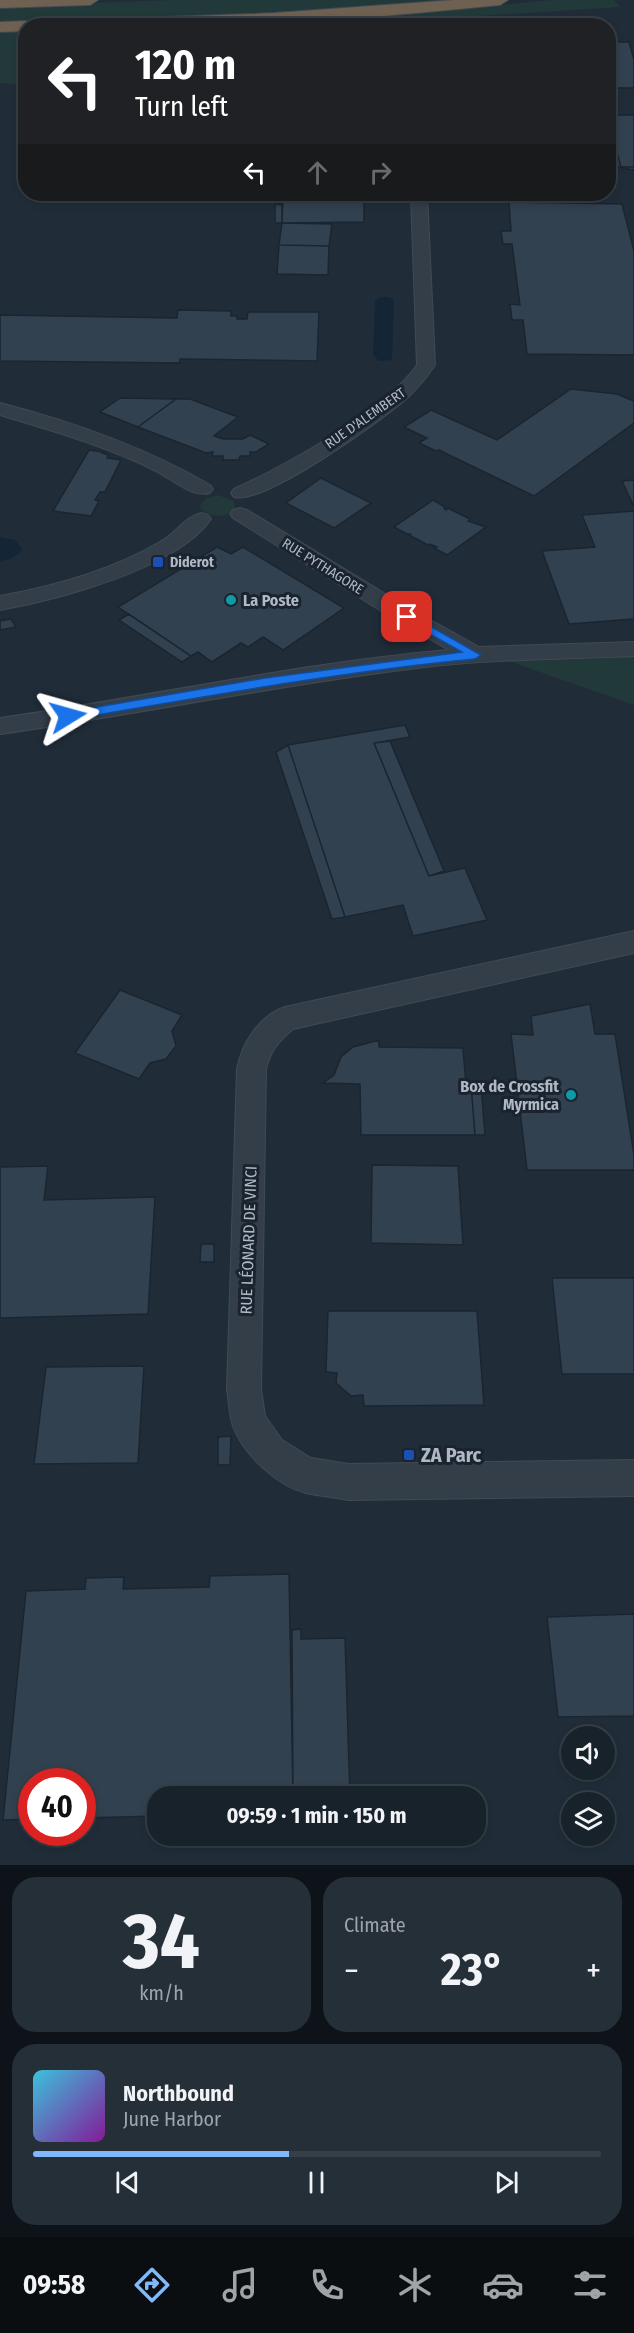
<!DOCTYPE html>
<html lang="en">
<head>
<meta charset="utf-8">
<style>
	:root { --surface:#18222b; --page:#252f37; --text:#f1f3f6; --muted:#9fa4a9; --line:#363f47; --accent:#80b8f9 }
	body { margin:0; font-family:"Fira Sans Condensed",sans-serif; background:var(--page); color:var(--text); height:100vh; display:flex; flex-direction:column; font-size:22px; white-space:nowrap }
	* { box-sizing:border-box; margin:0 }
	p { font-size:20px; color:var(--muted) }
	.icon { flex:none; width:33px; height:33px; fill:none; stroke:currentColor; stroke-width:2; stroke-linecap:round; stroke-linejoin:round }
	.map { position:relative; height:1865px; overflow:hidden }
	.sheet { display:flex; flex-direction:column; gap:12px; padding:12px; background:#0d1318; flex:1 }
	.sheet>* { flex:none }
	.top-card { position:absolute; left:18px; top:18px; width:598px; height:183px; border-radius:24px; box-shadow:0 3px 9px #0003,0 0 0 2px var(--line); background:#202124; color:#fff; overflow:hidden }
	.controls { position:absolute; left:561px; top:1726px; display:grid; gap:12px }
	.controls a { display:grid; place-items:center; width:54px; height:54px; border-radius:50%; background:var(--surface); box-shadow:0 3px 9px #0003,0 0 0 2px var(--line); font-size:30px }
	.speed { position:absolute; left:18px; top:1768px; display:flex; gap:12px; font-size:30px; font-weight:700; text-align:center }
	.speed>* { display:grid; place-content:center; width:78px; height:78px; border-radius:50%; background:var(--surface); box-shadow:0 3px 9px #0003,0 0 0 2px var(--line); line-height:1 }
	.speed .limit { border:9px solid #d22; background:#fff; color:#111 }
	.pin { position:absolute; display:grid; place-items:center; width:51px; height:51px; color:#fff; margin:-26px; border-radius:12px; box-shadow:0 3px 9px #0006 }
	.me { position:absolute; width:66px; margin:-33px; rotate:82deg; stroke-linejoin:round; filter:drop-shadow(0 0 4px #0008) }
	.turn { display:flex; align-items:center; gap:21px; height:126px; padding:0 18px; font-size:27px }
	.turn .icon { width:78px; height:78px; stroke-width:2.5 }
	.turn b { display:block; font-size:42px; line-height:51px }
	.lanes { display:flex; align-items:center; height:57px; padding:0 18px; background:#0003; justify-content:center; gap:30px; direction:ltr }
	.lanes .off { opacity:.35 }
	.big { font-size:45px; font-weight:700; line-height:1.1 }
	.sheet .tile { flex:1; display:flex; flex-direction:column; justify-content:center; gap:9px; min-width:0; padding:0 21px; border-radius:24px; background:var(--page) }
	.sheet .dial { align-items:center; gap:0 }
	.dial b { font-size:78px; line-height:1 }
	.song { display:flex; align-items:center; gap:18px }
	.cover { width:72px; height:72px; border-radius:9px; background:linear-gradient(135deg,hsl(190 70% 55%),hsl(290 70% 35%)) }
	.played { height:6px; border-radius:3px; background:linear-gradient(90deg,var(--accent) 45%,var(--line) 45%) }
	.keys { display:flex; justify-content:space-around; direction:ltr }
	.heat { display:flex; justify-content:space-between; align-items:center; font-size:33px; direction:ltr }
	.sheet .tiles { flex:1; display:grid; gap:12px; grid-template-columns:1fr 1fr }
	.tile:last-child { grid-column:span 2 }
	.trip { position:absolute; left:147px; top:1786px; width:339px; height:60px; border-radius:24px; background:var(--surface); box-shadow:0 3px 9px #0003,0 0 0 2px var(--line); font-weight:700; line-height:60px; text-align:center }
	.dock { display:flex; height:96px; justify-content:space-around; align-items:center; background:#0a0e11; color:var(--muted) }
	.dock .icon { width:42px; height:42px }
	.dock .current { color:var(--accent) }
	.dock b { font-size:27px; color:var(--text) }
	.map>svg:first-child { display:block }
	.green { fill:#22393a }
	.water { fill:#142536 }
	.building { fill:#324150; stroke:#1b2530; stroke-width:1.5 }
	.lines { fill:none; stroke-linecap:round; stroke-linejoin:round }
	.minor-casing { stroke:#404a56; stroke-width:2 }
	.highway-casing { stroke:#3f4954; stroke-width:2 }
	.minor { fill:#343e49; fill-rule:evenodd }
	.highway { fill:#6f6151; fill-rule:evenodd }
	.route { fill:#1a73e8; stroke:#114b97; stroke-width:1.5 }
	.transit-dot { fill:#1a4fb4; stroke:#1a232e; stroke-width:2 }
	.culture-dot { fill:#0f9aa8; stroke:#1a232e; stroke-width:2 }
	.labels { text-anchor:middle; stroke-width:6; stroke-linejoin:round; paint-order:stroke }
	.far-street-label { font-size:14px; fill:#afb9c6; stroke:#1a232e }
	.far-poi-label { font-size:14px; font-weight:bold; fill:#afb9c6; stroke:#1a232e; text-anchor:start }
	.poi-label { font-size:16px; font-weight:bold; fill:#afb9c6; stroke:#1a232e; text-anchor:start }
	.street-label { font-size:16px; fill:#afb9c6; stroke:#1a232e }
	.near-poi-label { font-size:20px; font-weight:bold; fill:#afb9c6; stroke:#1a232e; text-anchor:start }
</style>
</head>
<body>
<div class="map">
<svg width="634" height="1865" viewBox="0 0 634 1865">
	<rect width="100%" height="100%" fill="#202d39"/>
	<!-- green -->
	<path class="green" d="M175 0H460L358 9 0 22V6Z
		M552 0H614L620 7 339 25 157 26 330 21Z
		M25 30V86L0 83V32Z
		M218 495 234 501 235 509C225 518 212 518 202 510L200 506 205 499Z
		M634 656V705L500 658Z"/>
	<!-- water -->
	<path class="water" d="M380 297H389L394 300 392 360 379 361 373 355 375 301Z
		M0 537 16 540 23 550 12 558 0 562Z"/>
	<!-- building -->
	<path class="building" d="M609 42H629L634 60V88H609Z
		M609 115H634V167H621L609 125Z
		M609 125 621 167H634V170L618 167Z
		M283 194H364V222L282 223Z
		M509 202 622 204 634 251V355L527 354 523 320H512L510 304 520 305 512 244H503L501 231H511Z
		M275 204 282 205V223H275Z
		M282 223 332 224 329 246 279 245Z
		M279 245 329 246 328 275 277 274Z
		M178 310 231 311V316H237V319H247L248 312H319L317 361 180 359V363L0 361V315L177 318Z
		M571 389 617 394 634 401V423L534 496 439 450 436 451 419 443 427 438 404 427 431 410 497 440Z
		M120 398 176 399 138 427 100 412Z
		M176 399H190L238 417 214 436 223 439H243L250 435 269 444 256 452H250V456H240L239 460H223V456H212L213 452 206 453 138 427Z
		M89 450 103 452 102 453 108 455 107 458 121 460 105 492H100L95 500 99 501 91 516 53 511Z
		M321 478 371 503 334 528 286 503Z
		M634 480V507L622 481Z
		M433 500 445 507 444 508 446 510 448 508 470 519 468 521 486 527 447 555 434 548 437 547 430 544 428 545 409 535 411 534H407L394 527Z
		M634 511V619L569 624 542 551 595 547 582 515Z
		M217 547 231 554 243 547 344 608 283 650 263 637 248 647 241 643 212 662 198 652 191 656 118 607Z
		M129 614 191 656 182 662 119 620Z
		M11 619 16 627 0 630V621Z
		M405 725 410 737 374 743 429 876 465 868 487 920 413 936 403 905 345 917 288 745Z
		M390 741 444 871 429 876 374 743Z
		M288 745 345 917 332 919 276 752Z
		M120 990 182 1015 172 1031 176 1046 166 1059 150 1063 139 1079 75 1053Z
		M590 1004 595 1034H615L634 1155V1170H527L511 1034 533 1035 531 1016Z
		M379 1040V1047L463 1048 466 1085H471L475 1135H361L360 1084 323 1083 334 1075 341 1057 353 1047Z
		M471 1085H481L485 1135H475Z
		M372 1165 458 1166 463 1245 371 1243Z
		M48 1166 44 1200 155 1197 148 1314 0 1318V1167Z
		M201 1244H214V1262H200Z
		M552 1278H634V1374H562Z
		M328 1311H477L484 1405 364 1406 363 1395 351 1396 336 1383 337 1373 326 1372Z
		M144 1366 138 1463 34 1464 46 1367Z
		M231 1436 230 1465H218V1437Z
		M289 1574 293 1797H158V1816L82 1818V1782H32V1819L3 1820 26 1591 85 1589 86 1578 124 1577 123 1589 209 1587 210 1576Z
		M634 1614V1716L558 1717 547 1617Z
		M301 1629V1639L345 1638 350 1797H293L292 1630Z"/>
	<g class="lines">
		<defs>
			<path id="minor" d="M411 194H427L435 365C427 377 419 387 408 397 383 420 264 505 234 497L231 493 234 489C285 466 385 411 417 365Z
				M0 403C74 422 144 447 210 485L213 489 210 493C192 498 172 479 156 471 106 446 53 431 0 415Z
				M240 508 247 510 402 604 479 647 634 642V656C562 659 488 659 417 668 277 685 139 714 0 734V718C150 697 298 663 449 650L386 614 233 518 230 514 233 510Z
				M201 513 208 515 211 519C178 568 57 600 0 610V596C55 586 112 570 160 542 175 534 185 517 201 513Z
				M634 931V953L293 1029C279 1041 270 1051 266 1069L261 1389 265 1416 282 1440 311 1458 348 1464 634 1460V1496L348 1500C334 1497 320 1496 306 1493 277 1486 243 1454 233 1426 229 1415 229 1401 227 1389L237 1069C242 1043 259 1016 285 1007Z"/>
			<path id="highway" d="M0 0H98L90 5 0 8Z
				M454 0H508L500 5C400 15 300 24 200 26 147 26 93 26 40 26L48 21 274 13Z
				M26 21 34 26H26V31L0 32V22Z"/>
		</defs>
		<!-- minor casing -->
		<use href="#minor" class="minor-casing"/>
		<!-- highway casing -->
		<use href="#highway" class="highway-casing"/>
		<!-- minor -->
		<use href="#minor" class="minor"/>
		<!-- highway -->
		<use href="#highway" class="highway"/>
	</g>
	<!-- route -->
	<path class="route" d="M407 613 481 655 475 659C339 672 203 697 68 720L62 716 68 712 265 678 462 652 403 619V614Z"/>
	<!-- markers -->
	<g class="transit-dot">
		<rect x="152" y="556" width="12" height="12" rx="3"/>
		<rect x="403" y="1449" width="12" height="12" rx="3"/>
	</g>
	<g class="culture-dot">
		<circle cx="231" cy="600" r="6"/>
		<circle cx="571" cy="1095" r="6"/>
	</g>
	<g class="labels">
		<!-- far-street labels -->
		<g class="far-street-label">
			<text transform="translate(365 418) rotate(-35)" y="5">RUE D'ALEMBERT</text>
			<text transform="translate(323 566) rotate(32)" y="5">RUE PYTHAGORE</text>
		</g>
		<!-- far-poi labels -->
		<g class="far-poi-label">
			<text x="170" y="567">Diderot</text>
		</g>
		<!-- poi labels -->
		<g class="poi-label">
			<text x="243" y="606">La Poste</text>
			<text x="559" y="1092" text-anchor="end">Box de Crossfit<tspan x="559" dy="18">Myrmica</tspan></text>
		</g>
		<!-- street labels -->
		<g class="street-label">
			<text transform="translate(248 1240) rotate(-88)" y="6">RUE LÉONARD DE VINCI</text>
		</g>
		<!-- near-poi labels -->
		<g class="near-poi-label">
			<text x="421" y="1462">ZA Parc</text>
		</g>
	</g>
</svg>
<div class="controls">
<a><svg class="icon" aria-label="sound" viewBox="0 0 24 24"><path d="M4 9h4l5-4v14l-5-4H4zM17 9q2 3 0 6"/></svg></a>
<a><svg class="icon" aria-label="layers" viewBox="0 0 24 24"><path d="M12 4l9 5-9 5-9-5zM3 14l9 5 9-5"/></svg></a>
</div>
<div class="speed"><div class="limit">40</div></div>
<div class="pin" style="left:407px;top:617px;background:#d93025"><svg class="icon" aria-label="arrive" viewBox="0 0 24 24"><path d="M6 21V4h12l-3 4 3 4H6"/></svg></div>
<svg class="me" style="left:68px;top:716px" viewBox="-20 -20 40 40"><path d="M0-17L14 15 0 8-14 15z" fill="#1a73e8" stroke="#fff" stroke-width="4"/></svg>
<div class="trip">09:59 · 1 min · 150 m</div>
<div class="top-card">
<div class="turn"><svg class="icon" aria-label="left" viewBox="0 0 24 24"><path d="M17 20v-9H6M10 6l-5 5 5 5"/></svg><div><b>120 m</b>Turn left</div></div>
<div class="lanes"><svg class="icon" aria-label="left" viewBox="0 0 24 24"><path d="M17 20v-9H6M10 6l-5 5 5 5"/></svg><svg class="icon off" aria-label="ahead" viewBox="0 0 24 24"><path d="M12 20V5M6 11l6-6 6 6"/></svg><svg class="icon off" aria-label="right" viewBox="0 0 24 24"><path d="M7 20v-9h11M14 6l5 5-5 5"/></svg></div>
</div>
</div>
<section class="sheet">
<div class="tiles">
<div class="tile dial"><b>34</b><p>km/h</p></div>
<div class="tile"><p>Climate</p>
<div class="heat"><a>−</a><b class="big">23°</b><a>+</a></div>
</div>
<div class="tile">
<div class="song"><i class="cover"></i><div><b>Northbound</b><p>June Harbor</p></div></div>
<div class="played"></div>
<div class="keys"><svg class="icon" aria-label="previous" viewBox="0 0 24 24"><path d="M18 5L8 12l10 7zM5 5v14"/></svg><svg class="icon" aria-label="pause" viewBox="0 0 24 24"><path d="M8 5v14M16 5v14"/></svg><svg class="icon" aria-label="next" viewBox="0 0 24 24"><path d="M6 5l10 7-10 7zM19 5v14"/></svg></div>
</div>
</div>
</section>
<nav class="dock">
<b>09:58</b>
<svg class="icon current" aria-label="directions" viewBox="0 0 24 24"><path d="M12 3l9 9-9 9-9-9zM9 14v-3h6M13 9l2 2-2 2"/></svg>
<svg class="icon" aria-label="music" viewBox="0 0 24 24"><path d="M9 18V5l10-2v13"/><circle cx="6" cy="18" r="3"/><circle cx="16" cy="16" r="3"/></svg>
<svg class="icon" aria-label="phone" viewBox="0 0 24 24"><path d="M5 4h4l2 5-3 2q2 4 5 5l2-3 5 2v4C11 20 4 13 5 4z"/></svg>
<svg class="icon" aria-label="climate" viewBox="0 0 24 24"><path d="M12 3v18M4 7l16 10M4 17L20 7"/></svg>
<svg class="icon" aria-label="car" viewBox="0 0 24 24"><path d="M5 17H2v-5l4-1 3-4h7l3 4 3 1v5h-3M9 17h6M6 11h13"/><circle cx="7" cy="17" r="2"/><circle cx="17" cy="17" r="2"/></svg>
<svg class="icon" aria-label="filters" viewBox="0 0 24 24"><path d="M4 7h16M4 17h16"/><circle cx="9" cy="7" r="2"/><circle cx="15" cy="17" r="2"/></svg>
</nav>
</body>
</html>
